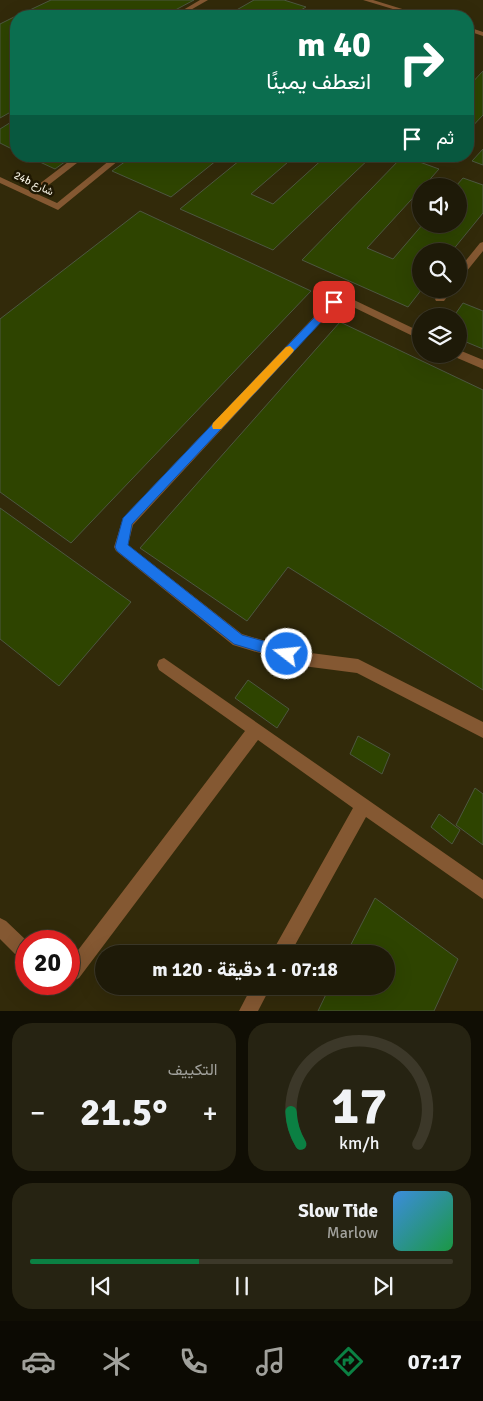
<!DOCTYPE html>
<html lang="ar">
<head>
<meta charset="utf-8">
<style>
	:root { --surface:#1e1a08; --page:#262312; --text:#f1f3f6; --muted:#a1a19c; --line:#3c3829; --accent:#0b8043 }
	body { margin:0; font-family:Signika,Vazirmatn,sans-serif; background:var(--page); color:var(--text); direction:rtl; height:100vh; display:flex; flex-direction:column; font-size:19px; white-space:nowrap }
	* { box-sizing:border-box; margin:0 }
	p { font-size:16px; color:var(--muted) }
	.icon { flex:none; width:28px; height:28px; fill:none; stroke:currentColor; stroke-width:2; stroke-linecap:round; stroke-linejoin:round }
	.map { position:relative; height:1011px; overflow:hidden; direction:ltr }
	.panel { display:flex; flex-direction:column; gap:12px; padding:12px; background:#100e04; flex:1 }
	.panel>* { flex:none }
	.hud { position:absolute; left:10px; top:10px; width:464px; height:152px; border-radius:20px; box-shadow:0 5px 20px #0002,0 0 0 1px var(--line); direction:rtl; background:#0b6e4f; color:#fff; overflow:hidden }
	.fabs { position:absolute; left:412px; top:178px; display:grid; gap:10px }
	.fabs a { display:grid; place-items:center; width:55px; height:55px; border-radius:50%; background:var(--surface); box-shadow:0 5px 20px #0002,0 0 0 1px var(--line); font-size:25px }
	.speed { position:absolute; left:15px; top:930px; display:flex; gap:10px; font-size:25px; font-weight:700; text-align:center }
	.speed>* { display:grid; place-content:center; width:65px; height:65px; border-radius:50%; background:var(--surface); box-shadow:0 5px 20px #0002,0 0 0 1px var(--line); line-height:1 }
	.speed .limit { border:8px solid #d22; background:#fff; color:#111 }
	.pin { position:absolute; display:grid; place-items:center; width:42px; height:42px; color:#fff; margin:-21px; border-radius:10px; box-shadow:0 2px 8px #0006 }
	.me { position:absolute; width:55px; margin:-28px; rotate:286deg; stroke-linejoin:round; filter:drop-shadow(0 0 4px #0008) }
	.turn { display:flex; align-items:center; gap:18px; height:105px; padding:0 20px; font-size:22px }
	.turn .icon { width:65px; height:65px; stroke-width:2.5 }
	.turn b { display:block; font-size:35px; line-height:42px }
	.then { display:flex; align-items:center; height:48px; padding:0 20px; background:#0003; gap:10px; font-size:19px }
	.big { font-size:38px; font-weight:800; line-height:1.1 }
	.panel .card { flex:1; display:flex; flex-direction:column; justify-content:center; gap:8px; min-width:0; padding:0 18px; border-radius:20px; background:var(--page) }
	.panel .dial { align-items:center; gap:0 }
	.dial svg { height:130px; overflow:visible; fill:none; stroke:var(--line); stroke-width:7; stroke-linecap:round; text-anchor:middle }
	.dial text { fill:var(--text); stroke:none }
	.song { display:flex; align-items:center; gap:15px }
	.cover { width:60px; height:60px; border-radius:8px; background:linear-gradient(135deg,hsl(210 70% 55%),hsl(140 70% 35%)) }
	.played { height:5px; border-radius:2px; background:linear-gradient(90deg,var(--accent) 40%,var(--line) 40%) }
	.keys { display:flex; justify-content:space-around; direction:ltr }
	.heat { display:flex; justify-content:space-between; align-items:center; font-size:28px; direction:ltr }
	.panel .tiles { flex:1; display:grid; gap:12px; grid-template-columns:1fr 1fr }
	.card:last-child { grid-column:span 2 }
	.trip { position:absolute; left:95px; top:945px; width:300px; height:50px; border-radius:25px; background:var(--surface); box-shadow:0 5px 20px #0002,0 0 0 1px var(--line); font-weight:800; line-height:50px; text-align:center; direction:rtl }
	.tab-bar { display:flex; height:80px; justify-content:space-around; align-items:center; background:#0c0a03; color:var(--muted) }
	.tab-bar .icon { width:35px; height:35px }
	.tab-bar .current { color:var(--accent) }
	.tab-bar b { font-size:22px; color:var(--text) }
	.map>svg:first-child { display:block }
	.built { fill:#322a0a; fill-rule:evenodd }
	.building { fill:#2e4400; stroke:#4d5740 }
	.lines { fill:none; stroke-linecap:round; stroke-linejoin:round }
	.minor { fill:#845832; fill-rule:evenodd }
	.route { fill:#1a73e8; stroke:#114b97 }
	.slow { fill:#f59e0b }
	.labels { text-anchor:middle; stroke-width:5; stroke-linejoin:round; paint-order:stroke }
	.far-street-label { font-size:11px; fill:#f5f1e3; stroke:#1f1803 }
</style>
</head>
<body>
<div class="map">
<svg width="483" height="1011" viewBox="0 0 483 1011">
	<rect width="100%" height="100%" fill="#28220b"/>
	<!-- built -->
	<path class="built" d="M0 0H483V1011H0ZM16 16H468V156H16ZM421 186H459V224H421ZM421 251H459V289H421ZM421 316H459V354H421ZM26 941H69V984H26ZM104 954H386V986H104Z"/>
	<!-- building -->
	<path class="building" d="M51 0H194L164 16H17Z
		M254 0H284L306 7 291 16H226Z
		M16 16V109L0 118V24Z
		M483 71V115L468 131V87Z
		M16 119V151L0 143V129Z
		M483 149V165L472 161Z
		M27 156H73L55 169Z
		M133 156H222L171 197 112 171Z
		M245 156H295L251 194 273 204 326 156H372L273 250 180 209Z
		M403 156 439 169 424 186H421V189L367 248 393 259 423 224H459V186H456L463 178 483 185V213L452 251H421L422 289 408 307 302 260Z
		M140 211 311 291 71 543 0 492V319Z
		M463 303 483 311V349L459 339V316H454Z
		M340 322 483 390V690L288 567 247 621 140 548Z
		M0 508 131 602 59 686 0 639Z
		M248 680 289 709 277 728 235 698Z
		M358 736 390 754 382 774 350 754Z
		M475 788 483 794V845L456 825Z
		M439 814 460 830 452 844 431 827Z
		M375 898 458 959 434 1011H318L330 986H386V954H346Z"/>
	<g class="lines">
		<!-- minor -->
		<path class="minor" d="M200 0H208L180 16H173Z
			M363 0H373L425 16H416Z
			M468 27 483 32V36L468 31Z
			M76 156H86L37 194 57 203 115 156H124L58 210 0 183V177L30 191Z
			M483 242V251L462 277 459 278V269L480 243Z
			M443 289H453L444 301H436L435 299Z
			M334 299 354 300 421 332V340L349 305H337L133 525 128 545 242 634 303 652 358 659 483 722V738L357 673 303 666 233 645 116 551 114 547 123 518 330 300Z
			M459 350 483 360V369L455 357 454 354H459Z
			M164 658 483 880V899L366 817 290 954H271L353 808 258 740 79 978 73 981 69 980V962L245 731 159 670 157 665 159 660Z
			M0 918 6 921 27 941 26 962 20 959 0 939Z
			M252 986H271L258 1011H239Z"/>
	</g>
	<!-- route -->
	<path class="route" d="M334 299 337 300V305L132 524 128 545 242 635 292 649 294 654 292 658 287 660 234 644 117 551 115 547 123 518 331 300Z"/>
	<!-- slow -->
	<path class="slow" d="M290 346 294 350 293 352 221 429H213L212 426 213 423 286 347Z"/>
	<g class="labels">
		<!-- far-street labels -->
		<g class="far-street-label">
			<text transform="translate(34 183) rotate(25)" y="4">24b شارع</text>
		</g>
	</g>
</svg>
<div class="fabs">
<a><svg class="icon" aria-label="sound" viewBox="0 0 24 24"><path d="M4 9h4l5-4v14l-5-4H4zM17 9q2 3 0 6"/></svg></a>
<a><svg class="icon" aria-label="search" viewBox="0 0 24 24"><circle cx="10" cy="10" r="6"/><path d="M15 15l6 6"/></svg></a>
<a><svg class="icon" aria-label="layers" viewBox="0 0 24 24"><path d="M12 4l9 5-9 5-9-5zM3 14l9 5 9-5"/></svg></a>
</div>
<div class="speed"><div class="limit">20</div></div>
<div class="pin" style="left:334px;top:302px;background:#d93025"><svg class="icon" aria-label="arrive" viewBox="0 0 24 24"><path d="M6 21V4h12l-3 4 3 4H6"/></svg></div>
<svg class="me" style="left:287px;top:654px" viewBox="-20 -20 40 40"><circle r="17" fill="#1a73e8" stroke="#fff" stroke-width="3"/><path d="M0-11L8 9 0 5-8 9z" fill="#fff"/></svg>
<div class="trip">07:18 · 1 دقيقة · 120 m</div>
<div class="hud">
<div class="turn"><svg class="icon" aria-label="right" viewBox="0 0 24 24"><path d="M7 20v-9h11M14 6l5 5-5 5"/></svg><div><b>40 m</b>انعطف يمينًا</div></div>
<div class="then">ثم<svg class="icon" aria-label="arrive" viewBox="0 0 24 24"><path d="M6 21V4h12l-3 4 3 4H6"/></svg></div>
</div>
</div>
<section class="panel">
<div class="tiles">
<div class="card dial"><svg viewBox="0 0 100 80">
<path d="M14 69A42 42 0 1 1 86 69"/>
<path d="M14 69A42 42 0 0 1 8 49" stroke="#0b8043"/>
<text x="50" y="56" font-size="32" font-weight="700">17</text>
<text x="50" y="72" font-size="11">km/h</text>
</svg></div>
<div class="card"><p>التكييف</p>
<div class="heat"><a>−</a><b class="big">21.5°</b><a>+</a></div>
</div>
<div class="card">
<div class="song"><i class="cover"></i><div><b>Slow Tide</b><p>Marlow</p></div></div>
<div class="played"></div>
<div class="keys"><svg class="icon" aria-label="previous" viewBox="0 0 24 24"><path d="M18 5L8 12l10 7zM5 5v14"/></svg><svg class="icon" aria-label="pause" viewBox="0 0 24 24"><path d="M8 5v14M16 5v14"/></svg><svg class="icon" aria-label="next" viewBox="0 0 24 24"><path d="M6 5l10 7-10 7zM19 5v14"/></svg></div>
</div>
</div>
</section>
<nav class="tab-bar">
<b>07:17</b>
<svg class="icon current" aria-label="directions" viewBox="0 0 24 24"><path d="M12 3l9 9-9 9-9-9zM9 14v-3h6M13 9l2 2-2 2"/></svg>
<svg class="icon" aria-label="music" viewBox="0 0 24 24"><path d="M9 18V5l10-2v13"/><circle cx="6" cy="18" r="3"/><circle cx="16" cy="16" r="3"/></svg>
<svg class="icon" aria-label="phone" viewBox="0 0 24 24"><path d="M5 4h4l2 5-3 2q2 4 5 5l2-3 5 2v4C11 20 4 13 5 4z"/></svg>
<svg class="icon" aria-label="climate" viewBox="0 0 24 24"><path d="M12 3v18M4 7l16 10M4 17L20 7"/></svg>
<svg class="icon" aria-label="car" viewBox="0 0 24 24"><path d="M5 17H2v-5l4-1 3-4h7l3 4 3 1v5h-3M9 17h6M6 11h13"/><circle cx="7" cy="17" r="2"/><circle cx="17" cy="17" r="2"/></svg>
</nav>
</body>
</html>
